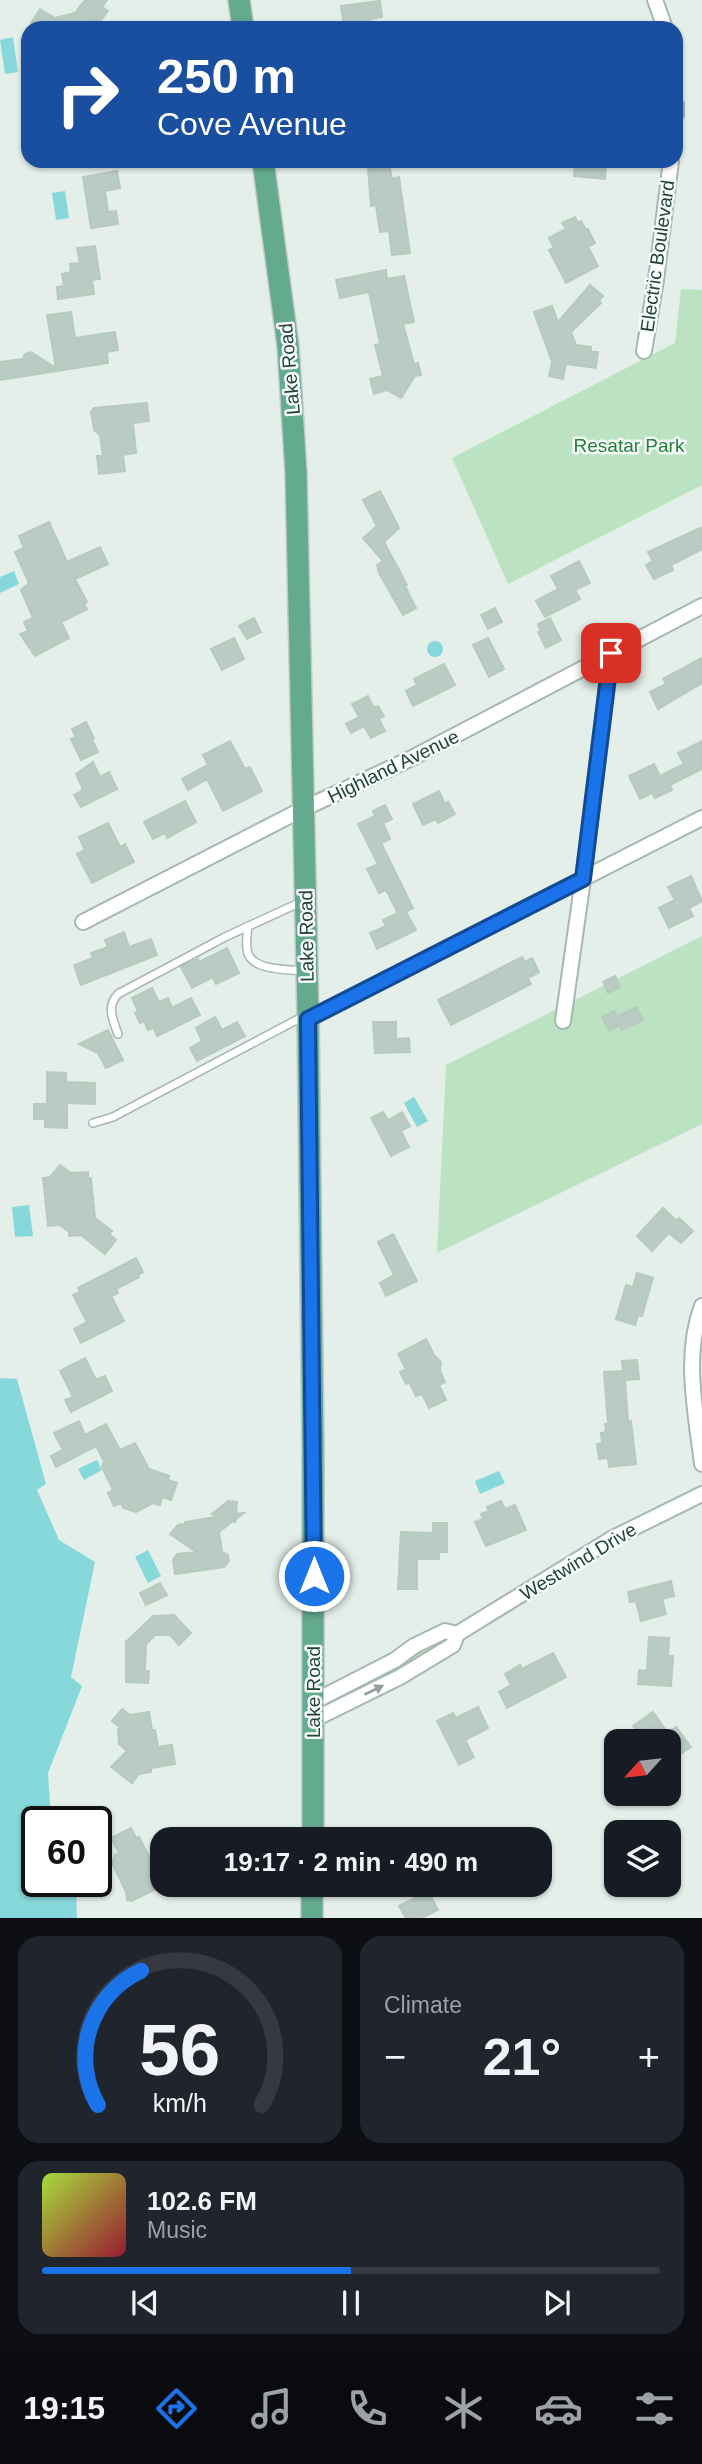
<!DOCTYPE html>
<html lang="en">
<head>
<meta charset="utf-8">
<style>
	:root { --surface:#171b24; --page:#20242c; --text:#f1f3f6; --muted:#9ea1a6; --line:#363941; --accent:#1a73e8 }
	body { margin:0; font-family:Helvetica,sans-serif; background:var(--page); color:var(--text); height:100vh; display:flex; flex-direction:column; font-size:26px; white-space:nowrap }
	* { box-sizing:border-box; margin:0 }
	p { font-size:23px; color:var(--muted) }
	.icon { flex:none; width:38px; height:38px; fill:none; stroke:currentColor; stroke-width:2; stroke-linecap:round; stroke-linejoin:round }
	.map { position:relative; height:1918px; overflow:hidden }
	.sheet { display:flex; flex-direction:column; gap:18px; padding:18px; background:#0d0f14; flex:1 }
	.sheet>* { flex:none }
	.hud { position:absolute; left:21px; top:21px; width:662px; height:147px; border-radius:21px; box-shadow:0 2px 5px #0004; background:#1a4fa0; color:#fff; overflow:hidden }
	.needle { width:46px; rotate:243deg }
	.controls { position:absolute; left:604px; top:1729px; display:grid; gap:14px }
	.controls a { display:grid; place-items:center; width:77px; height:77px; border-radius:14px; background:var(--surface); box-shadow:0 2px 5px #0004; font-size:35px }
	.speed { position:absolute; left:21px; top:1806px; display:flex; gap:14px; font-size:35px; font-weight:700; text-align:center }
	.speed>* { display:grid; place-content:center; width:91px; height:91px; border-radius:50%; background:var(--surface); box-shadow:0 2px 5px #0004; line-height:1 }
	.speed .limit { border:4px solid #111; border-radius:10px; background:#fff; color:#111 }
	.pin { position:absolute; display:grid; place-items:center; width:60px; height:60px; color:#fff; margin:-30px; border-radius:14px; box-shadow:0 4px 10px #0006 }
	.me { position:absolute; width:77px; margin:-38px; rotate:0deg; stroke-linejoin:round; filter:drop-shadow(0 0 5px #0008) }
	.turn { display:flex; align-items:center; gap:24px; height:147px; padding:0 21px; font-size:32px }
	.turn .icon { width:91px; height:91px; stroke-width:2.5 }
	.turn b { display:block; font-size:49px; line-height:60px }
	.big { font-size:52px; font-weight:700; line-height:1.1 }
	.sheet .tile { flex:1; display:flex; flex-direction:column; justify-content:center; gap:10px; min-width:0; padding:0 24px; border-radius:21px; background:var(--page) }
	.sheet .dial { align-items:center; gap:0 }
	.dial svg { height:182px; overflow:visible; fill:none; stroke:var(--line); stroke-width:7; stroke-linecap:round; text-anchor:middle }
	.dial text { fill:var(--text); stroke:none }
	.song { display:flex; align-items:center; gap:21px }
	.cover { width:84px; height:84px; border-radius:10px; background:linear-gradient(135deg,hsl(80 70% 55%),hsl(350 70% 35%)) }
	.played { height:7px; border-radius:4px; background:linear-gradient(90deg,var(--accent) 50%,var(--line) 50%) }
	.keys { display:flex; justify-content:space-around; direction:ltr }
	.heat { display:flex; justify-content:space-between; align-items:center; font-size:38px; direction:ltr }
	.sheet .tiles { flex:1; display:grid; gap:18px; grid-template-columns:1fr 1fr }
	.tile:last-child { grid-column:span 2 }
	.trip { position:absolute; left:150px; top:1827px; width:402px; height:70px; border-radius:21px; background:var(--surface); box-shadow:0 2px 5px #0004; font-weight:700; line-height:70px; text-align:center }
	.tabs { display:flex; height:112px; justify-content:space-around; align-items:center; background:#090b0e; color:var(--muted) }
	.tabs .icon { width:49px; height:49px }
	.tabs .current { color:var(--accent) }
	.tabs b { font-size:32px; color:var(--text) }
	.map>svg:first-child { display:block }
	.green { fill:#bbe3c1 }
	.water { fill:#87d8da }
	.building { fill:#b9cbc2; stroke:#b6cabf; stroke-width:2 }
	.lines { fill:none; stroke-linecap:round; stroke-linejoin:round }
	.service-casing { stroke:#a6b8b0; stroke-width:10 }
	.minor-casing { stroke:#a6b8b0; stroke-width:18 }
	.primary-casing { stroke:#c1cbc7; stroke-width:24 }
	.service { stroke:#fff; stroke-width:7 }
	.minor { stroke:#fff; stroke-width:14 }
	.primary { stroke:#64aa8f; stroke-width:21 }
	.oneway { fill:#90a29a }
	.route-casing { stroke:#114b97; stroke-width:18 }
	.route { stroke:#1a73e8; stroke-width:12 }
	.labels { text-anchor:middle; stroke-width:5; stroke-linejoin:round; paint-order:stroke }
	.street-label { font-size:19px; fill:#214436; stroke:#f6fbf8 }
	.park-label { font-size:19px; fill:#26803d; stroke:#f6fbf8 }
</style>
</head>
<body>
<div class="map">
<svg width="702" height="1918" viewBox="0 0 702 1918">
	<rect width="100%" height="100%" fill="#e4efe9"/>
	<!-- green -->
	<path class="green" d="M681 289 702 290V485L508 584 452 458 675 343Z
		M702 936V1124L437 1253 446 1065Z
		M447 1635 454 1638 403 1670 347 1696 399 1668 413 1653Z"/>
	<!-- water -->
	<path class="water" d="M13 37 18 72 5 74 0 40Z
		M65 191 69 218 56 220 52 193Z
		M14 571 19 584 0 593V577Z
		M427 649a8 8 0 1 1 16 0a8 8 0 1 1-16 0Z
		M414 1097 428 1121 417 1127 404 1103Z
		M29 1205 33 1236 15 1237 12 1207Z
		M0 1378 17 1379 46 1484 37 1490 59 1540 95 1562 71 1677 82 1686 48 1773 51 1819 76 1808V1822H37V1881H76L77 1918H0Z
		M97 1460 102 1470 84 1480 78 1469Z
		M499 1471 505 1483 480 1494 475 1481Z
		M148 1550 161 1576 148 1583 135 1557Z"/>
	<!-- building -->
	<path class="building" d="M85 0H107L102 7 108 11 98 24 94 20 88 28H34L31 23 40 9 55 18 75 13Z
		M380 1 382 17 370 19 371 28H344L341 6Z
		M575 161H606L605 179 574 176Z
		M389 164 392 179 399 177 410 253 392 255 389 231 380 232 376 205 371 206 368 167Z
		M117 171 120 188 105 191 108 212 116 211 118 224 91 228 83 177Z
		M575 217 578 223 581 221 586 230 588 229 595 243 588 247 598 266 566 283 549 250 554 248 549 238 566 229 562 223Z
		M95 246 100 279 92 280 94 294 58 299 57 287 64 286 62 274 71 272 70 264 80 263 77 248Z
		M386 270 387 279 404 276 414 322 403 324 414 364 418 363 421 375 415 376 401 398 387 390 374 394 370 379 383 376 375 345 380 344 369 292 340 298 336 280Z
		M590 285 603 296 599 301 601 303 571 332 576 345 591 347V352H598L596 368 566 364 563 379 549 376 552 362 534 312 552 306 558 322Z
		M71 312 75 338 115 332 118 350 107 352 108 363 0 380V362L23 359 25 354 31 352 56 368 47 315Z
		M147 403 149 421 133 423 136 453 123 455 125 471 99 474 97 456H103L100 435 94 430 91 412 94 408Z
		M380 491 399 528 384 542 407 585 405 586 416 608 403 615 379 573 377 565 383 561 363 538 377 526 363 500Z
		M49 522 67 562 100 547 108 564 75 579 87 602 84 604 87 609 61 622 69 638 35 656 20 634 28 631 24 622 33 618 21 590 29 583 15 552 24 548 19 536Z
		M702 527V549L671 565 673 570 654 579 646 565 653 561 648 552Z
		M579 561 590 583 575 590 580 599 545 617 536 601 558 589 551 576Z
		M495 608 502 622 488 629 481 615Z
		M254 618 261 632 247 639 239 626Z
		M550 618 561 640 546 648 538 632 541 631 538 624Z
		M234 638 244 659 222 670 211 649Z
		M488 638 504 669 489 677 473 645Z
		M702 658V683L658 709 650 692 666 684 663 679Z
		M444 664 455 685 413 706 406 691 417 685 414 679Z
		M368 696 374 708 378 706 384 716 379 719 385 731 371 738 364 726 351 733 346 724 359 717 352 704Z
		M86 722 94 738 92 740 98 752 81 760 71 739 76 737 72 729Z
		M230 741 245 769 250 767 262 791 223 811 207 779 188 790 182 779 208 765 203 755Z
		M702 741V769L670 785 672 790 655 798 652 793 640 799 629 776 654 764 660 776 684 764 678 753Z
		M93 762 100 777 109 772 117 789 81 807 74 795 82 791V787L76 774Z
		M439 791 445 804 448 802 455 814 438 823 436 819 423 825 413 804Z
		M185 801 196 822 167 838 165 833 153 839 144 822Z
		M385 805 392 819 383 823 390 839 381 843 413 908 406 912 416 930 377 949 370 933 386 926 383 920 398 913 386 890 379 893 367 869 378 864 358 824 375 816 373 811Z
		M108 823 120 847 125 844 134 862 92 883 77 854 85 850 79 837Z
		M691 876 702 901 689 908 693 916 669 928 659 908 675 900 668 887Z
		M124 932 129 947 151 939 157 955 81 985 74 965 93 958 91 953 108 947 105 940Z
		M227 948 239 973 216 984 213 977 192 988 181 967 198 959 199 962Z
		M522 957 525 962 532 958 539 972 528 978 531 984 451 1025 438 1000Z
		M615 976 620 987 608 993 603 982Z
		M152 988 159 1002 168 998 172 1007 164 1012 191 998 200 1015 157 1036 154 1028 148 1030 144 1021 140 1023 135 1013 138 1011 132 998Z
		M636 1007 643 1020 622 1030 620 1025 609 1031 602 1017 614 1011 617 1017Z
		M215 1017 222 1030 237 1022 245 1036 197 1061 190 1048 202 1041 196 1028Z
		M373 1022H396V1039L409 1038 410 1052 375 1053Z
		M108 1030 123 1060 106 1068 98 1053 79 1044Z
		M47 1072 66 1073V1082L95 1083V1104L67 1103V1128L45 1127V1119H34V1104H47Z
		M383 1112 388 1120 402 1112 410 1126 401 1131 409 1147 391 1156 371 1118Z
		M60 1165 71 1173 88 1172V1178H91L95 1218 112 1231 109 1234 116 1240 105 1254 81 1235 69 1236V1232L60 1225 48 1226 43 1178 50 1177Z
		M663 1208 677 1221 679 1218 693 1231 681 1243 669 1233 652 1251 637 1236Z
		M393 1234 417 1281 386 1296 380 1283 394 1275 378 1242Z
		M136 1258 143 1272 138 1275 139 1277 116 1289 118 1293 111 1296 124 1321 81 1343 74 1329 87 1322 73 1295 80 1292 78 1288Z
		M637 1273 653 1278 642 1316 638 1315 635 1325 616 1319 626 1285 633 1287Z
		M426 1339 434 1355 441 1362 440 1371 445 1382 439 1385 446 1400 429 1408 422 1394 416 1396 409 1382 406 1384 400 1372 406 1369 398 1354Z
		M85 1358 96 1380 105 1376 112 1391 71 1412 65 1400 73 1397 60 1371Z
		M637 1360 639 1379 625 1380 628 1422 631 1421 636 1464 609 1467 608 1458 599 1459 597 1444 602 1443 601 1433 606 1432 605 1424H608L604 1372 623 1371 622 1361Z
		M79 1421 85 1435 106 1424 120 1450 135 1443 149 1469 169 1476 168 1480 177 1483 171 1500 162 1497 160 1505 153 1503 136 1512 123 1508 121 1503 114 1506 108 1493 113 1490 102 1467 104 1461 96 1446 56 1467 51 1456 63 1450 54 1433Z
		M228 1501 237 1502 236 1514 244 1513 236 1519 235 1522 233 1521 219 1532 222 1552 228 1555 229 1561 224 1567 175 1574 173 1560 177 1554 196 1552 170 1534 178 1525 185 1524V1522L220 1516 212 1514Z
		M501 1501 505 1509 515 1505 526 1530 486 1546 475 1522 483 1519 481 1514 489 1511 487 1507Z
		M433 1523H447V1552H439V1559H417V1589H398L401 1532 433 1533Z
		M671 1581 674 1596 662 1599 666 1614 641 1621 636 1601 630 1602 628 1592Z
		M160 1583 167 1595 146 1605 140 1593Z
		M174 1615 191 1633 179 1645 170 1635H155L146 1644 145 1671H149L148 1683 126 1682V1642L153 1616Z
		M649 1637 669 1638 668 1656H673L671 1686 638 1684 639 1670 647 1671Z
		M553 1653 566 1677 507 1708 499 1692 511 1685 505 1674 520 1665 522 1669Z
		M478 1707 488 1728 465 1740 474 1757 459 1765 437 1721 453 1713 456 1718Z
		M122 1709 130 1715 149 1712 152 1730H155L158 1747 172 1745 175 1764 151 1768V1772L139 1774 132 1783 111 1767 127 1751 119 1744 118 1729 120 1727 112 1721Z
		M653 1712 668 1733 676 1727 691 1747 676 1757 668 1747V1741H644L633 1726Z
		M131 1828 136 1838 139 1837 151 1860 163 1859V1876L148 1879 154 1890 132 1901 127 1900 126 1892 112 1863 115 1855 119 1853 111 1838Z
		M428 1891 438 1910 421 1918H406L399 1906Z"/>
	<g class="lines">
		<defs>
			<path id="service" d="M248 926C247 933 246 941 247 949 249 972 289 969 306 971
				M118 1034C113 1020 106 1007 118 994L225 937 301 902
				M93 1123 113 1117 304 1016"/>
			<path id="minor" d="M655 0 665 28
				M676 105V115
				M644 351 656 280 671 161
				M83 922 303 809 412 758 702 606
				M308 1019 702 818
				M563 1021 583 879 611 653
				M702 1306C683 1356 696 1413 702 1464
				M313 1702 395 1660 414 1646 445 1631 457 1634
				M313 1720 400 1677 453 1645 457 1634 613 1538 702 1494"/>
			<path id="primary" d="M239 0 243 28
				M263 161 288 346 296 473 308 1014 313 1450V1839
				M312 1918V1885"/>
		</defs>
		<!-- service casing -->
		<use href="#service" class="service-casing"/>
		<!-- minor casing -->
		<use href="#minor" class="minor-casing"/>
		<!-- primary casing -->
		<use href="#primary" class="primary-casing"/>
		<!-- service -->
		<use href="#service" class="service"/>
		<!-- minor -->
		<use href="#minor" class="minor"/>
		<!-- primary -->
		<use href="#primary" class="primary"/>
	</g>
	<!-- one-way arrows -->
	<defs><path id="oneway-solid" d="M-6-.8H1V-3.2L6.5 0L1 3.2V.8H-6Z" transform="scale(1.75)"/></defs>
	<use class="oneway" href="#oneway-solid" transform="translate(374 1690) rotate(-26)"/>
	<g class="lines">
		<defs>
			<path id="route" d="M314 1576 308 1019 583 879 611 653"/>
		</defs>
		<!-- route casing -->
		<use href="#route" class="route-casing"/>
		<!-- route -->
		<use href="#route" class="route"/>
	</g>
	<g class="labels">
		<!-- street labels -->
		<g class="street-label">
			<text transform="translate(657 256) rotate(-82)" y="7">Electric Boulevard</text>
			<text transform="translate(289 369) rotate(-95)" y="7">Lake Road</text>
			<text transform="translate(393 766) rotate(-26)" y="7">Highland Avenue</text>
			<text transform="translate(306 936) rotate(-91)" y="7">Lake Road</text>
			<text transform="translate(578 1561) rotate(-31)" y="7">Westwind Drive</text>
			<text transform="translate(313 1692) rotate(-90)" y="7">Lake Road</text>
		</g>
		<!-- park labels -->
		<g class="park-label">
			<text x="629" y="452">Resatar Park</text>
		</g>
	</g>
</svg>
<div class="controls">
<a><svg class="needle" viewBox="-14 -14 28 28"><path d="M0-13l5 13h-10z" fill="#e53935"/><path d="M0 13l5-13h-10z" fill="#9ea1a6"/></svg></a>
<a><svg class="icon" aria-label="layers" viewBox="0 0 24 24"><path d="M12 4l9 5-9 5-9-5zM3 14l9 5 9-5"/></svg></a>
</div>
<div class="speed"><div class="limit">60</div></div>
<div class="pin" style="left:611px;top:653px;background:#d93025"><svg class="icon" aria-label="arrive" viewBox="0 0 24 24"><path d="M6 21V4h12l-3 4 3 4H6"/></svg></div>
<svg class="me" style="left:314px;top:1576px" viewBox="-20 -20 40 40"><circle r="17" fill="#1a73e8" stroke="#fff" stroke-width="3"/><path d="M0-11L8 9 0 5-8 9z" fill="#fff"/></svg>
<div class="trip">19:17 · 2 min · 490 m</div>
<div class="hud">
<div class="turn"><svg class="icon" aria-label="right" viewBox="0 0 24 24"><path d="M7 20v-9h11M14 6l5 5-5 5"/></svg><div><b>250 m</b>Cove Avenue</div></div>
</div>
</div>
<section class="sheet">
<div class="tiles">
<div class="tile dial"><svg viewBox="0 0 100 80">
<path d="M14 69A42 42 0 1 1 86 69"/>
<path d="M14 69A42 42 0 0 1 33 10" stroke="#1a73e8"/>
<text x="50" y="56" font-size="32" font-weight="700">56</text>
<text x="50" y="72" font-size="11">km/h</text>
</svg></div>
<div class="tile"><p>Climate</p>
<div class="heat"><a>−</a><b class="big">21°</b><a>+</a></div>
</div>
<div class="tile">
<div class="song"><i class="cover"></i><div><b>102.6 FM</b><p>Music</p></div></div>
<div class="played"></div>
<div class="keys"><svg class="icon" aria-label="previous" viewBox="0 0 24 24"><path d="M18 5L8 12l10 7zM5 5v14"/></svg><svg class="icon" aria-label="pause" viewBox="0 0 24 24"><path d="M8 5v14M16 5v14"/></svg><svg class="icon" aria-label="next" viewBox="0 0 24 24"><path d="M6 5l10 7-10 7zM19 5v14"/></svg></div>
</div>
</div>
</section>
<nav class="tabs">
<b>19:15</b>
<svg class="icon current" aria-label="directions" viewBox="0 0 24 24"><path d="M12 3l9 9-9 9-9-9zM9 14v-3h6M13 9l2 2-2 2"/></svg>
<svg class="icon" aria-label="music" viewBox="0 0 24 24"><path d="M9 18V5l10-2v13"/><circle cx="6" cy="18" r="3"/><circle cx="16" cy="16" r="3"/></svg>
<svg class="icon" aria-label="phone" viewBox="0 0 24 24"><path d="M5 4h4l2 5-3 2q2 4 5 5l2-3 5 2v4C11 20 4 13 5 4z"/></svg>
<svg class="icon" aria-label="climate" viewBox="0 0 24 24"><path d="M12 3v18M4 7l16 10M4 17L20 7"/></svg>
<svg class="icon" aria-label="car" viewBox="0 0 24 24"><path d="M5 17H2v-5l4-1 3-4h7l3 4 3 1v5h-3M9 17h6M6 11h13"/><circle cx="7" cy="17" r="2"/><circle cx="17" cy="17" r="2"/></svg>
<svg class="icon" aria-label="filters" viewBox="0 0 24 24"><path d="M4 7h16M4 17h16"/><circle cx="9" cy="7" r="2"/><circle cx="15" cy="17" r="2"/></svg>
</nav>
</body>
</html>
